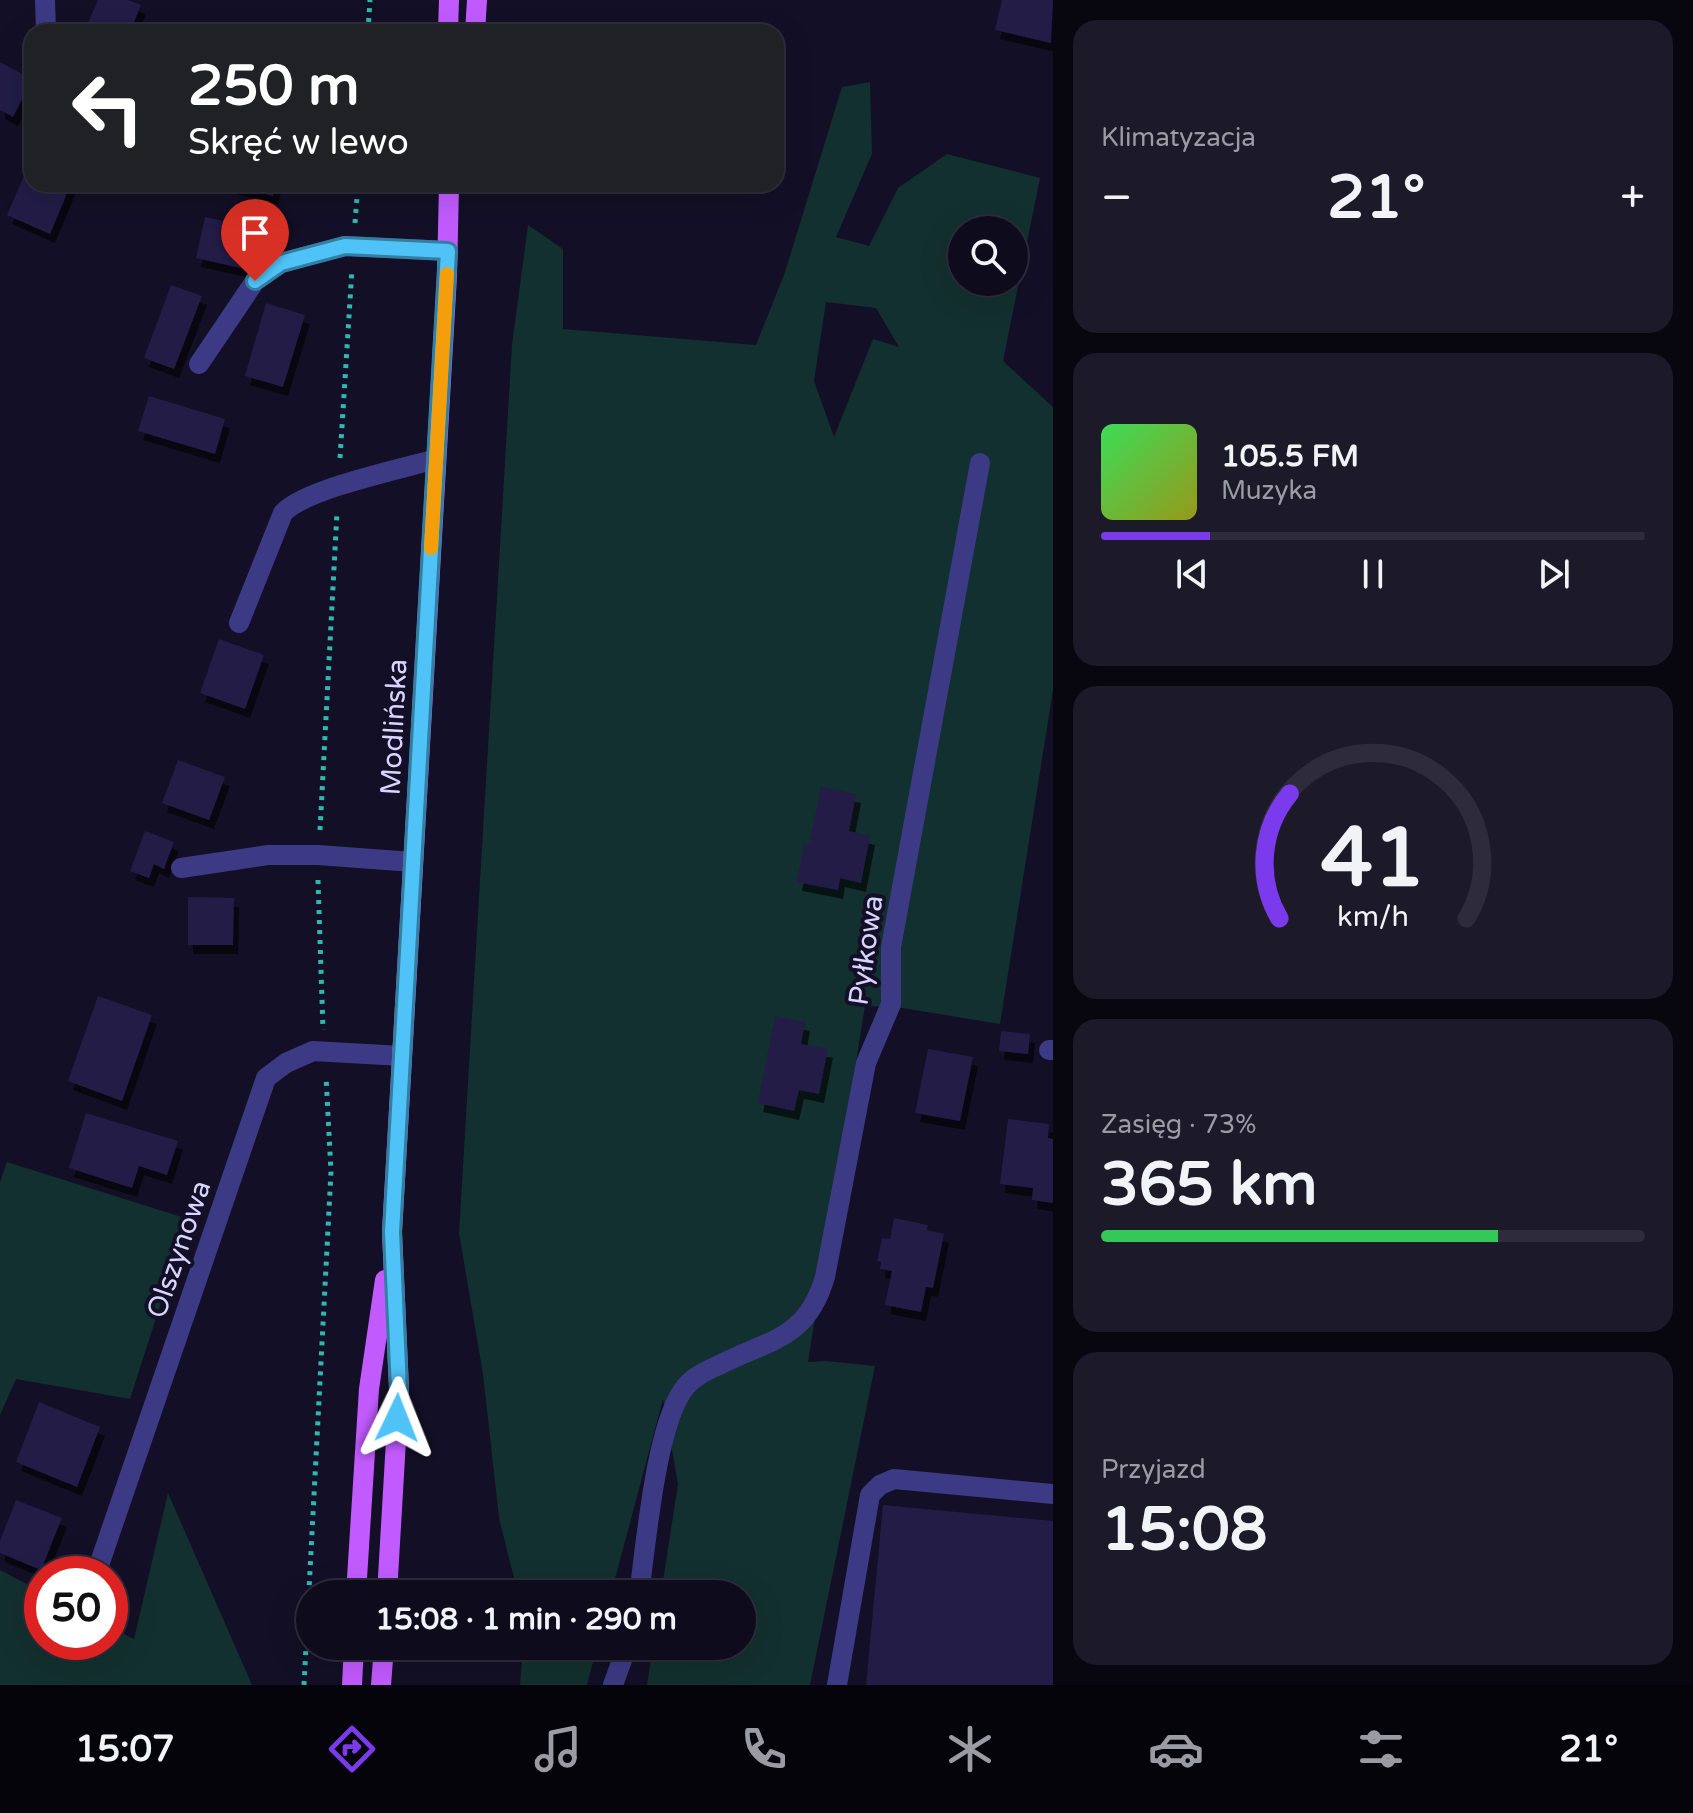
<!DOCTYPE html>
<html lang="pl">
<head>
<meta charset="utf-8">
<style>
	:root { --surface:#0e0b1c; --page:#1c1929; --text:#f1f3f6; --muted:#9b9ba3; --line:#2e2b3b; --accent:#7c3aed }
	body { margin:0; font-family:"Varela Round",sans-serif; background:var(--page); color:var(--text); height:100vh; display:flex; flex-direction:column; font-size:30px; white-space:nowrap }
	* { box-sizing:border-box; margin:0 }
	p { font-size:26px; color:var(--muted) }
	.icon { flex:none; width:44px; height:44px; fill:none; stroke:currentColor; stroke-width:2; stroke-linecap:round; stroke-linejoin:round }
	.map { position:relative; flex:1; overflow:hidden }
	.drawer { display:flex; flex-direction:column; gap:20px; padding:20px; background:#08060f; width:640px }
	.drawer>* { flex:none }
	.hud { position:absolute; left:24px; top:24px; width:760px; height:168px; border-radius:24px; box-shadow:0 8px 32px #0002,0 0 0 2px var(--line); background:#202124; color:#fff; overflow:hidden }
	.fabs { position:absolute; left:948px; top:216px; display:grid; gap:16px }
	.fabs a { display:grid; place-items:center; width:80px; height:80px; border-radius:50%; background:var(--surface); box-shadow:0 8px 32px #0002,0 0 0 2px var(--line); font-size:40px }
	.speed { position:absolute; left:24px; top:1556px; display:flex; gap:16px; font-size:40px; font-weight:700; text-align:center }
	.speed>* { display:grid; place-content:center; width:104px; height:104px; border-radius:50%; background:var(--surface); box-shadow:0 8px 32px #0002,0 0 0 2px var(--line); line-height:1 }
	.speed .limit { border:12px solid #d22; background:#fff; color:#111 }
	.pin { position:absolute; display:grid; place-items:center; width:68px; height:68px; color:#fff; margin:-82px -34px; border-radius:50% 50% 50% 0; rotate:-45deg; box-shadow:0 0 8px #0007 }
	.pin .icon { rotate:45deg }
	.me { position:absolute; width:88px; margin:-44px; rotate:2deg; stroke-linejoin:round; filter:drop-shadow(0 0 6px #0008) }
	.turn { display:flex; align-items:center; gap:28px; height:168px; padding:0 32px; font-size:36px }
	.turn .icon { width:104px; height:104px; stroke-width:2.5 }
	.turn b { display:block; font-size:56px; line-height:68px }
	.big { font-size:60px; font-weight:800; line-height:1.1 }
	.drawer .card { flex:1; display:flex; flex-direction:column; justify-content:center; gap:12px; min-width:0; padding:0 28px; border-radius:24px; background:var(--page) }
	.drawer .dial { align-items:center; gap:0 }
	.dial svg { height:208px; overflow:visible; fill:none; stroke:var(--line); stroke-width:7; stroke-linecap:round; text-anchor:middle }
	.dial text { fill:var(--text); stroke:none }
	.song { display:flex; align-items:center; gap:24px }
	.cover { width:96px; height:96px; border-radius:12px; background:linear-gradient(135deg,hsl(130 70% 55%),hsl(60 70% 35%)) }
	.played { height:8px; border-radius:4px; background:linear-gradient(90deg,var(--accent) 20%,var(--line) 20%) }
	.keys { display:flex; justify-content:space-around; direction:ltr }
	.heat { display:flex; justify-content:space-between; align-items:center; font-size:44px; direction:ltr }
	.charge { height:12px; border-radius:6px; background:linear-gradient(90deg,#34c759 73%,var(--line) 0) }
	.trip { position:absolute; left:296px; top:1580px; width:460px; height:80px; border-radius:40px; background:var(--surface); box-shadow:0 8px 32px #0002,0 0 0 2px var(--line); font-weight:800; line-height:80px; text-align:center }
	.tab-bar { display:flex; height:128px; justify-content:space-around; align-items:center; background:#06040b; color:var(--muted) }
	.tab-bar .icon { width:56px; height:56px }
	.tab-bar .current { color:var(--accent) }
	.tab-bar b { font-size:36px; color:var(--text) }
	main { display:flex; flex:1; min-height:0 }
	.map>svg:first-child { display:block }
	.green { fill:#12302f; fill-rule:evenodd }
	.building { fill:#241b47; filter:url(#shadow) }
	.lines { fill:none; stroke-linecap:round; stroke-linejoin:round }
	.path { stroke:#2fb8b0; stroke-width:5; stroke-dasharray:4 6; stroke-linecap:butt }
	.minor { stroke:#3d3a85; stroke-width:20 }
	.major { stroke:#c25bff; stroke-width:20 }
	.route-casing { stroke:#337fa1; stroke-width:20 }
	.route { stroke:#4fc3f7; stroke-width:14 }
	.slow { stroke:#f59e0b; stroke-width:14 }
	.labels { text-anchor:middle; stroke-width:8; stroke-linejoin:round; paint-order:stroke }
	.street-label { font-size:28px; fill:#d9d4ff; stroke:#130f26 }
</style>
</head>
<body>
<main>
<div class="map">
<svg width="1053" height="1685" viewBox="0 0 1053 1685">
	<defs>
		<filter id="shadow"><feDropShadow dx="5" dy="9" stdDeviation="0" flood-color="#0009"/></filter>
	</defs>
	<rect width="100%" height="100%" fill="#130f26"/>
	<!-- green -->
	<path class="green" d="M870 82 872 154 836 237 869 246 898 188 947 154 1040 178 1003 361 1053 407V690L1000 1024 896 1007 865 1006 808 1362 826 1361 875 1366 810 1685H647L653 1646H742V1594H661L678 1484 663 1399 611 1594H518L499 1518 483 1374 459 1233 512 345 528 225 563 249V329L756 345 785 272 842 87ZM962 230H1014V282H962ZM826 302 876 308 899 347 873 339 834 437 814 381Z
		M7 1162 188 1219 130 1399 16 1379 0 1415V1182Z
		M168 1493 252 1685H0V1570L42 1592V1642H110V1627L134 1639Z
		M523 1646H597L587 1685H520Z"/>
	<!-- building -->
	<path class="building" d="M98 0H128L141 5 130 32H84Z
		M1002 0H1053L1051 43 995 30Z
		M0 62 32 79 13 117 0 110Z
		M32 157V184H71L50 234 7 215Z
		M227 184H276L273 196Z
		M205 217 250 227 241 268 196 258Z
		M171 285 202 296 174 369 144 358Z
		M266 303 305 315 283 387 245 376Z
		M149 396 225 419 215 454 138 431Z
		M219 639 264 655 245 709 200 693Z
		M178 760 225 777 209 820 162 803Z
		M821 787 856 794 849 831 870 836 861 883 840 878 838 890 797 882 804 844 809 845Z
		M145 831 174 842 164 869 154 864 149 878 130 871Z
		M188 897 234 898 233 945H188Z
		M98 996 152 1015 122 1101 68 1081Z
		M775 1016 805 1022 801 1044 828 1049 819 1094 799 1090 794 1111 758 1103Z
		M1001 1031 1030 1034 1028 1054 999 1051Z
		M928 1049 973 1057 960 1121 915 1113Z
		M86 1113 178 1141 167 1175 139 1166 132 1188 69 1168Z
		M1008 1119 1049 1124 1048 1138 1053 1139V1203L1032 1200 1033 1188 1000 1184Z
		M894 1218 928 1225 927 1230 944 1234 933 1288 926 1287 921 1312 885 1305 892 1271 880 1269 881 1262 877 1261 882 1238 890 1239Z
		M39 1402 100 1427 77 1487 16 1462Z
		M16 1500 62 1518 41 1570 0 1553V1541Z
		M883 1505 1053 1521V1685H866Z"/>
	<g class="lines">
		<!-- path -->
		<path class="path" d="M368 32 370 0
			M355 223 358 184
			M340 458 352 269
			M320 830 337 512
			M318 880 323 1030
			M304 1685 331 1172 326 1076"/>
		<!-- minor -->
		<path class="minor" d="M45 0 46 32
			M199 364 255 281 281 263 345 246 448 251
			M239 623 283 513C305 489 401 469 436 459
			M181 868 268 855H318L413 862
			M1049 1050H1053
			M96 1574 266 1078 286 1063 313 1051 402 1056
			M639 1594C646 1545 656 1421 686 1386 695 1376 706 1371 717 1366 769 1339 806 1341 825 1277L866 1063 891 1004V947L980 463
			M613 1685 627 1646
			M837 1685 870 1495 880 1485 894 1479 1053 1494"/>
		<!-- major -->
		<path class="major" d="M448 32 449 0
			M475 32 477 0
			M356 1594 369 1389 385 1280
			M387 1594 399 1389 392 1232 447 276 449 184
			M352 1685 354 1646
			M381 1685 384 1646"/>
	</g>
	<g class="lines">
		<defs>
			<path id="route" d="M255 281 281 263 345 246 448 251 392 1232 399 1389 397 1418"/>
		</defs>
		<!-- route casing -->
		<use href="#route" class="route-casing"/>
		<!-- route -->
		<use href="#route" class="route"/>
		<!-- slow -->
		<path class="slow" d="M431 548 447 274"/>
	</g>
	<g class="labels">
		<!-- street labels -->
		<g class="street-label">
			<text transform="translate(393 727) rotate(-87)" y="10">Modlińska</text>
			<text transform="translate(865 950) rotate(-82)" y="10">Pyłkowa</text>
			<text transform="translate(178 1249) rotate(-71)" y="10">Olszynowa</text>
		</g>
	</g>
</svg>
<div class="fabs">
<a><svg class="icon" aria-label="search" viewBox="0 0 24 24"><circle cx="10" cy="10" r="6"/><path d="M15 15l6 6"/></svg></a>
</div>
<div class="speed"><div class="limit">50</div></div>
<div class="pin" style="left:255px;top:281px;background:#d93025"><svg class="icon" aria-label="arrive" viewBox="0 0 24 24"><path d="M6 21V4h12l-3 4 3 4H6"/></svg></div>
<svg class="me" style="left:397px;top:1418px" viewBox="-20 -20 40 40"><path d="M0-17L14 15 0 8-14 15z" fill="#4fc3f7" stroke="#fff" stroke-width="4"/></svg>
<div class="trip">15:08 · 1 min · 290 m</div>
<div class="hud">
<div class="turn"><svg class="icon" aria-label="left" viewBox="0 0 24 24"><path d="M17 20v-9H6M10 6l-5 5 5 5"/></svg><div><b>250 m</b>Skręć w lewo</div></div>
</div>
</div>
<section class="drawer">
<div class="card"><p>Klimatyzacja</p>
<div class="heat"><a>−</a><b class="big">21°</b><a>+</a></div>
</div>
<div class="card">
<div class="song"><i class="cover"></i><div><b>105.5 FM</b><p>Muzyka</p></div></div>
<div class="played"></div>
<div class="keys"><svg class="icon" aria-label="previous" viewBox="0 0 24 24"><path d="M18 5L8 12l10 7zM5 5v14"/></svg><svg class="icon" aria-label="pause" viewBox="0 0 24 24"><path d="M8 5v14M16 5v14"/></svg><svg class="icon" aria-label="next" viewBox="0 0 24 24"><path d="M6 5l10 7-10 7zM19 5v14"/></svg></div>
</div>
<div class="card dial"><svg viewBox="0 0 100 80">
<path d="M14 69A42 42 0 1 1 86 69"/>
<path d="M14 69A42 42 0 0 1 18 21" stroke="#7c3aed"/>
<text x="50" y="56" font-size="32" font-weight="700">41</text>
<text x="50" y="72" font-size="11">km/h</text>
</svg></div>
<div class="card"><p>Zasięg · 73%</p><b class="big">365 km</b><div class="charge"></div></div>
<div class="card"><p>Przyjazd</p><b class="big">15:08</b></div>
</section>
</main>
<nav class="tab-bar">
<b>15:07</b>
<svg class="icon current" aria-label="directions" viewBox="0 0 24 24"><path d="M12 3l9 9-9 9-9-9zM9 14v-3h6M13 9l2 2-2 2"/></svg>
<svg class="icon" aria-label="music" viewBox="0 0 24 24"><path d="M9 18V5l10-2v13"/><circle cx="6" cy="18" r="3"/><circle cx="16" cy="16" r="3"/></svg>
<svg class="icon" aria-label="phone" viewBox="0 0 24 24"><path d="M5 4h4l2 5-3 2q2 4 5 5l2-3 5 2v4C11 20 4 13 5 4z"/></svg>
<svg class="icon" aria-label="climate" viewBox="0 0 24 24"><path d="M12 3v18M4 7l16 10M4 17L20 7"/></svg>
<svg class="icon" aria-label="car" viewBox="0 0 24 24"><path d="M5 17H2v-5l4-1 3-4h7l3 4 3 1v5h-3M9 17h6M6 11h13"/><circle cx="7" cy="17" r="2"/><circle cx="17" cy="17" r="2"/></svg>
<svg class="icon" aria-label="filters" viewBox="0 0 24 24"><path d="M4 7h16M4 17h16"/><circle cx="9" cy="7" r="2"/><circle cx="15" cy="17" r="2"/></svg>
<b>21°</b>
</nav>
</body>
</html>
